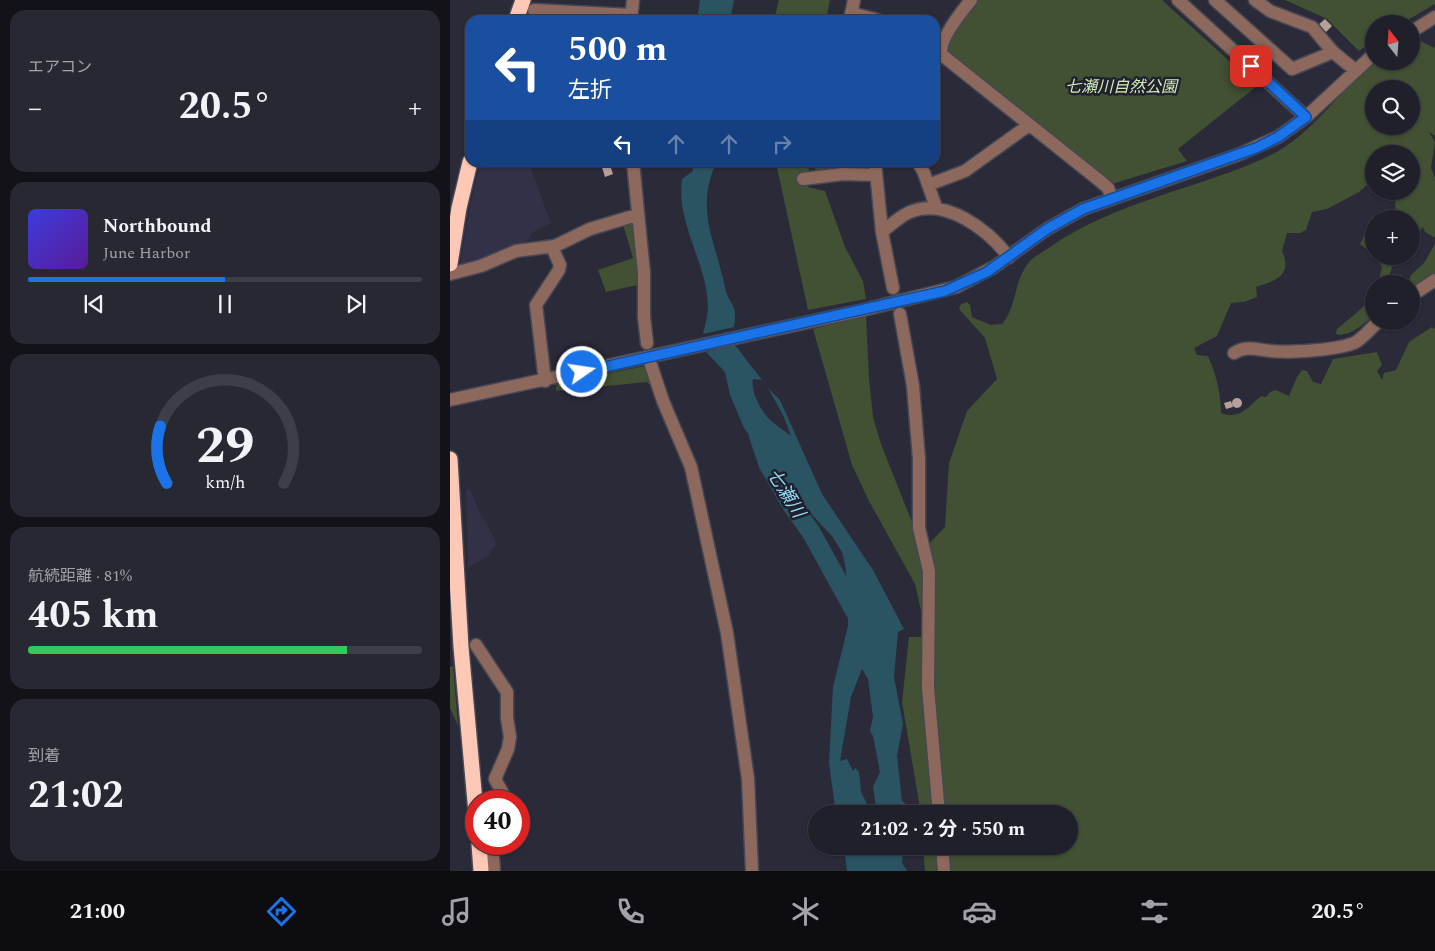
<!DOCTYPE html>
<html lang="ja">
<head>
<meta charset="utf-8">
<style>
	:root { --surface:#20202b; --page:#282833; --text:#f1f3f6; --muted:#a2a3a9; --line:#3d3e47; --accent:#1a73e8 }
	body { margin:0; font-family:Spectral,"Noto Sans JP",serif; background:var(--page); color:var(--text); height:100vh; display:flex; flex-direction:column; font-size:19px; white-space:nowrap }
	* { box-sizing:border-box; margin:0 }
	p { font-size:16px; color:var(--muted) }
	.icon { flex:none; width:28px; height:28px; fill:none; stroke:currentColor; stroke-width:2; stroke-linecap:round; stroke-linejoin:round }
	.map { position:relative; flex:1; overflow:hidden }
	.sheet { display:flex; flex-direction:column; gap:10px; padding:10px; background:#121218; width:450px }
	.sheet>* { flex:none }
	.top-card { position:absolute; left:15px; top:15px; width:475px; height:152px; border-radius:15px; box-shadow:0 1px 4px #0004,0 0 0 1px var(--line); background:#1a4fa0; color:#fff; overflow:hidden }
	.needle { width:32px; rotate:343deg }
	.fabs { position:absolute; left:915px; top:15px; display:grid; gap:10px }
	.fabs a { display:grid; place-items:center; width:55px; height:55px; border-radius:50%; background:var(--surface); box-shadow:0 1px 4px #0004,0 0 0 1px var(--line); font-size:25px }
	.speed { position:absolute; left:15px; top:790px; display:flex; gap:10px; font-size:25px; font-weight:700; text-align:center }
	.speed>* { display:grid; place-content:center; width:65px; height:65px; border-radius:50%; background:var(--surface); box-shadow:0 1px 4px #0004,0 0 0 1px var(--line); line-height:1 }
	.speed .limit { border:8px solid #d22; background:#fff; color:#111 }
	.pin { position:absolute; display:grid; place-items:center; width:42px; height:42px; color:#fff; margin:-21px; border-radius:10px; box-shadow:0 2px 8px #0006 }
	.me { position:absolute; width:55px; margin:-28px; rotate:77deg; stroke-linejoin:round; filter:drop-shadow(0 0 4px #0008) }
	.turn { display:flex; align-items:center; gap:18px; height:105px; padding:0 20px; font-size:22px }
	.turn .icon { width:65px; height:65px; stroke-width:2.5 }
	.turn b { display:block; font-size:35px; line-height:42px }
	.lanes { display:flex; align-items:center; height:48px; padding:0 20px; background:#0003; justify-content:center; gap:25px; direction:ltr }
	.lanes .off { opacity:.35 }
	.big { font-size:38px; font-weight:700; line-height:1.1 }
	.sheet .tile { flex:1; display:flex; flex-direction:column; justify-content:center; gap:8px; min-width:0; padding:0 18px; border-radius:15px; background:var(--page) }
	.sheet .dial { align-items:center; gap:0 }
	.dial svg { height:130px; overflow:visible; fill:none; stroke:var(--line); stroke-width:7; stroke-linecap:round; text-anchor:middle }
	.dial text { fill:var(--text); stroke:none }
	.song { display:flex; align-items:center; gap:15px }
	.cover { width:60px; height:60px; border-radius:8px; background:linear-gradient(135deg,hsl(240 70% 55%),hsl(270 70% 35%)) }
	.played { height:5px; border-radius:2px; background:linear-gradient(90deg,var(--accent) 50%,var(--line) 50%) }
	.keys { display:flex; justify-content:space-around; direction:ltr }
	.heat { display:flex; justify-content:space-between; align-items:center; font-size:28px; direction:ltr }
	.charge { height:8px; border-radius:4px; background:linear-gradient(90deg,#34c759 81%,var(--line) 0) }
	.trip { position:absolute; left:358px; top:805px; width:270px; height:50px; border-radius:25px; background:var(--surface); box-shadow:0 1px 4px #0004,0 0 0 1px var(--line); font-weight:700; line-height:50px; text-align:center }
	.dock { display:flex; height:80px; justify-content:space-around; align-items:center; background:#0d0d11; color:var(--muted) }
	.dock .icon { width:35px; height:35px }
	.dock .active { color:var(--accent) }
	.dock b { font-size:22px; color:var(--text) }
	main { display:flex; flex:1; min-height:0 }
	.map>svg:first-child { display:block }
	.built { fill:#323147 }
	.green { fill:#425033; fill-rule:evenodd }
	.water { fill:#2a5461 }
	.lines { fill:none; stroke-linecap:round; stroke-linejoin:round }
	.river { stroke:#2a5461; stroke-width:19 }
	.building { fill:#b7a09a }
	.minor-casing { stroke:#474755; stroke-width:15 }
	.highway-casing { stroke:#474755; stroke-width:18 }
	.minor { stroke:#8d695d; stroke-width:12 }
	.highway { stroke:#fec8b6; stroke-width:15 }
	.route-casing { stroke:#114b97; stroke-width:12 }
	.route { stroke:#1a73e8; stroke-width:9 }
	.labels { text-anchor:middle; stroke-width:5; stroke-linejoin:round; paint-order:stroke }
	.park-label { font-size:16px; font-style:italic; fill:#d2edb4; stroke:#20202f }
	.water-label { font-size:18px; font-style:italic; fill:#92ddf5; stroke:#20202f }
</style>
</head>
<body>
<main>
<section class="sheet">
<div class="tile"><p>エアコン</p>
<div class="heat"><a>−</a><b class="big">20.5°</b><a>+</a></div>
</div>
<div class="tile">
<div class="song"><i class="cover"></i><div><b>Northbound</b><p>June Harbor</p></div></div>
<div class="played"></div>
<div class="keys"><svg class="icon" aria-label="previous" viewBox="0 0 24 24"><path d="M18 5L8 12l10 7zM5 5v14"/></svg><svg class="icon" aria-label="pause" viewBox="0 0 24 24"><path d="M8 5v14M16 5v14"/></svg><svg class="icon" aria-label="next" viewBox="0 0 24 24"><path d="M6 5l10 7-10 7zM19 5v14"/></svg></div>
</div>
<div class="tile dial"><svg viewBox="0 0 100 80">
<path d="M14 69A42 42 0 1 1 86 69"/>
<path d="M14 69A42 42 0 0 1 10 34" stroke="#1a73e8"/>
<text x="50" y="56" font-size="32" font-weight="700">29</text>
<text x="50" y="72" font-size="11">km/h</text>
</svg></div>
<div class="tile"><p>航続距離 · 81%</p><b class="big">405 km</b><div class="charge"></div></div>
<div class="tile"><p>到着</p><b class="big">21:02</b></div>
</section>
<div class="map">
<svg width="985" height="871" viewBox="0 0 985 871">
	<rect width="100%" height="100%" fill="#2a2a39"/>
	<!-- built -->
	<path class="built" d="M30 163H79L101 223 83 232 73 248 11 268V257L20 206Z
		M20 489 30 513 45 539 46 544 37 557 18 568 16 490Z"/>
	<!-- green -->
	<path class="green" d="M329 0H380L376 20H324Z
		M527 0H712L807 86 728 149 737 161 662 184 498 56 496 48 514 17Z
		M835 0H985V4L951 24H924V40L909 51 877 19Z
		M961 41H970L985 48V136L979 132 985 142 981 168 985 178V238L975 232 973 227 961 239V219H946L945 196 938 194V191H961V154H924V179L909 192 877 209 862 212 856 230 850 233H837L832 251C843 275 826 281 806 287L807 297 794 302 781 303 767 336 744 348 747 355 758 356C766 374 771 393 771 413 790 420 798 407 811 396L816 397 820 392 826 390 839 396 847 377 852 370 857 371 863 382 871 384 883 359 927 352 932 365 927 371 932 380 934 373 946 370 959 342 982 327 985 329V871H475L473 846H619V814H471L452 702 459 637H477L465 584 419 501 402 465 363 329 416 316 419 379 423 417 431 444 473 550 495 527 499 463 517 411 547 379 535 338 509 309 511 304 517 302 520 305 522 317 541 325 552 324C568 306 563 278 581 260 588 254 596 250 603 245 668 201 747 189 817 157 861 137 888 92 924 61H961ZM924 89H961V126H924Z
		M384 162 391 168 372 172 359 166 358 187 375 191 395 247 413 281 416 299 358 310 326 163Z
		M172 221H184L192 284 156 292 148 270 183 258Z
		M918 232 924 233V255L910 244 915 234Z
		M985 244V272L961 288V284H958L961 275 974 263Z
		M925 256H939L942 268 938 279 952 274 949 284H928L932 267Z
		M924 293V315C915 323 899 338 886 334L887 329 911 309Z
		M195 366 204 390 197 382 106 391V384Z
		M3 666 8 726 0 708V667Z"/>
	<!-- water -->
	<path class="water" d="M250 0H284L280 20H247Z
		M242 163H266C245 210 265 240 275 287 279 307 288 301 284 327L253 334C255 325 258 316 258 307 257 262 226 224 232 179L243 171Z
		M285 345 312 380 303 379C300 390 311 411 319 419 325 425 334 430 341 436L334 417 318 388 330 400 372 494 423 570 454 629 448 632 444 677 453 724 447 756 452 801 464 810V814H427L423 787 430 772 423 736 420 731 423 717 418 679 412 669 401 697 390 761 397 759 403 771 405 768 409 772 411 792 422 814H386L379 763 383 687 398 626V588L395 564 392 552 382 536 349 501 294 428 280 395 275 372 256 352Z
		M394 846H453L452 863 457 871H397Z"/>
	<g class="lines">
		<!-- river -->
		<path class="river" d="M308 434 318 464 341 504 361 532 409 619"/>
	</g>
	<!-- building -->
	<path class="building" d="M875 19 882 26 876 32 868 25Z
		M159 162 163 174 155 177 151 164Z
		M782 403a5 5 0 1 1 10 0a5 5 0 1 1-10 0Z
		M781 401 783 407 776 409 774 403Z"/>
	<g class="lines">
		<defs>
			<path id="minor" d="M521 0C512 11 487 42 492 55L650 181 658 188 662 198
				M728 0 856 117
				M765 0 842 69 883 52
				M805 0 820 11 862 27 883 52 905 70
				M84 10 181 15
				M401 13 428 20
				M181 20 183 0
				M400 20 404 0
				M961 32 985 17
				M183 162 194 273V317L197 343
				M425 162 432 232 443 288
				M468 162 474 173 486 207
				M353 179 393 174 426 175
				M478 185 515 171 579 125
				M432 232C441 225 450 216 460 212 496 197 538 230 559 257
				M0 274 31 266 66 251 105 246 140 229 187 215
				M961 296 985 280
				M450 314 463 386 469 459V528L479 571 478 688 489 814
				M784 353C797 345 808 350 821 351 839 353 891 350 906 342 915 336 921 328 929 321
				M201 365 213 401 241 467 277 633 298 779 302 871
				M95 381 86 305 109 270 110 265 102 247
				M0 400 409 311 506 287 544 267 597 229 633 209 790 154 828 137 856 117 924 54
				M26 645 57 692V718L60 737 58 749 45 779 57 801
				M42 844 44 871
				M492 846 494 871"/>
			<path id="highway" d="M66 20 73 0
				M0 264 9 208 20 162
				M0 459 11 647 26 813
				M29 844 31 871"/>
		</defs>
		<!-- minor casing -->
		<use href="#minor" class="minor-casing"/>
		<!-- highway casing -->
		<use href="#highway" class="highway-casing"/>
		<!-- minor -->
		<use href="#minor" class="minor"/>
		<!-- highway -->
		<use href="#highway" class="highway"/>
	</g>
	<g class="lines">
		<defs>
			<path id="route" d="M132 372 495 291 537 272 597 229 633 209 806 148 828 137 856 117 801 66"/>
		</defs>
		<!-- route casing -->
		<use href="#route" class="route-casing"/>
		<!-- route -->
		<use href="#route" class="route"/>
	</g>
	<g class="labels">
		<!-- park labels -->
		<g class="park-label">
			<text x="671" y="92">七瀬川自然公園</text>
		</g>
		<!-- water labels -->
		<g class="water-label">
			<text transform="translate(336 493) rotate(58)" y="6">七瀬川</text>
		</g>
	</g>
</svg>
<div class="fabs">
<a><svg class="needle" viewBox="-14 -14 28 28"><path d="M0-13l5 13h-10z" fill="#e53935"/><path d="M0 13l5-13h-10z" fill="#a2a3a9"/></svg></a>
<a><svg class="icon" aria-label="search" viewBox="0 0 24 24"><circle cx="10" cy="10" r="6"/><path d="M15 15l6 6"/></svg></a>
<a><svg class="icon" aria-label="layers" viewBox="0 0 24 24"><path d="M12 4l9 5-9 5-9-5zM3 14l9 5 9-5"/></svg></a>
<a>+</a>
<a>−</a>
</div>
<div class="speed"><div class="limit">40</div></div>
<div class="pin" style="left:801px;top:66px;background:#d93025"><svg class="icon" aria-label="arrive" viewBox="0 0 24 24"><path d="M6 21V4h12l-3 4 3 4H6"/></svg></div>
<svg class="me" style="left:132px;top:372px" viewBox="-20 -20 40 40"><circle r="17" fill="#1a73e8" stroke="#fff" stroke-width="3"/><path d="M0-11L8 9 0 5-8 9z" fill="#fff"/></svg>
<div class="trip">21:02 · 2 分 · 550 m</div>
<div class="top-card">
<div class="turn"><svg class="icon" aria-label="left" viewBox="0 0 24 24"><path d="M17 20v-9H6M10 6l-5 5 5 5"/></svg><div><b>500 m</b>左折</div></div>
<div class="lanes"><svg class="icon" aria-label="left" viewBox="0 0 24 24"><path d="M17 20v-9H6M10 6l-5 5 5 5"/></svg><svg class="icon off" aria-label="ahead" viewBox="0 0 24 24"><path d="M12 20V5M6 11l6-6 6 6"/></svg><svg class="icon off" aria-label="ahead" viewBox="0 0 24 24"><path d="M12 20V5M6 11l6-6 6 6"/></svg><svg class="icon off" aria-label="right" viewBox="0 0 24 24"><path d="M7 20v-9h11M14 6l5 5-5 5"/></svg></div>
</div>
</div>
</main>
<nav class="dock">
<b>21:00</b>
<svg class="icon active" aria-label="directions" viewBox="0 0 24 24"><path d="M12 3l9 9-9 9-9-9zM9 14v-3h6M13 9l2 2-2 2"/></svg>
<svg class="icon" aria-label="music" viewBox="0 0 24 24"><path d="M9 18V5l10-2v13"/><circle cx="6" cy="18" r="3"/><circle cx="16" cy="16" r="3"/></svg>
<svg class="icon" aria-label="phone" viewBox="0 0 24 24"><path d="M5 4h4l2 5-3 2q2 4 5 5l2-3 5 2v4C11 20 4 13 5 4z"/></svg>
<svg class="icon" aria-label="climate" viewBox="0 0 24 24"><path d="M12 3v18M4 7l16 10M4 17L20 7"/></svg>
<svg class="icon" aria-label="car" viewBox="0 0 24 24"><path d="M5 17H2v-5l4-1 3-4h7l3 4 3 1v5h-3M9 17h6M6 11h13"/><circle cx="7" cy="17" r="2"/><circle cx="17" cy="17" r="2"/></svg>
<svg class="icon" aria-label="filters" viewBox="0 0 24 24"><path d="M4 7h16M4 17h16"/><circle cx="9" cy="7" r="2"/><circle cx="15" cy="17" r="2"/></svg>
<b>20.5°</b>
</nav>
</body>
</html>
